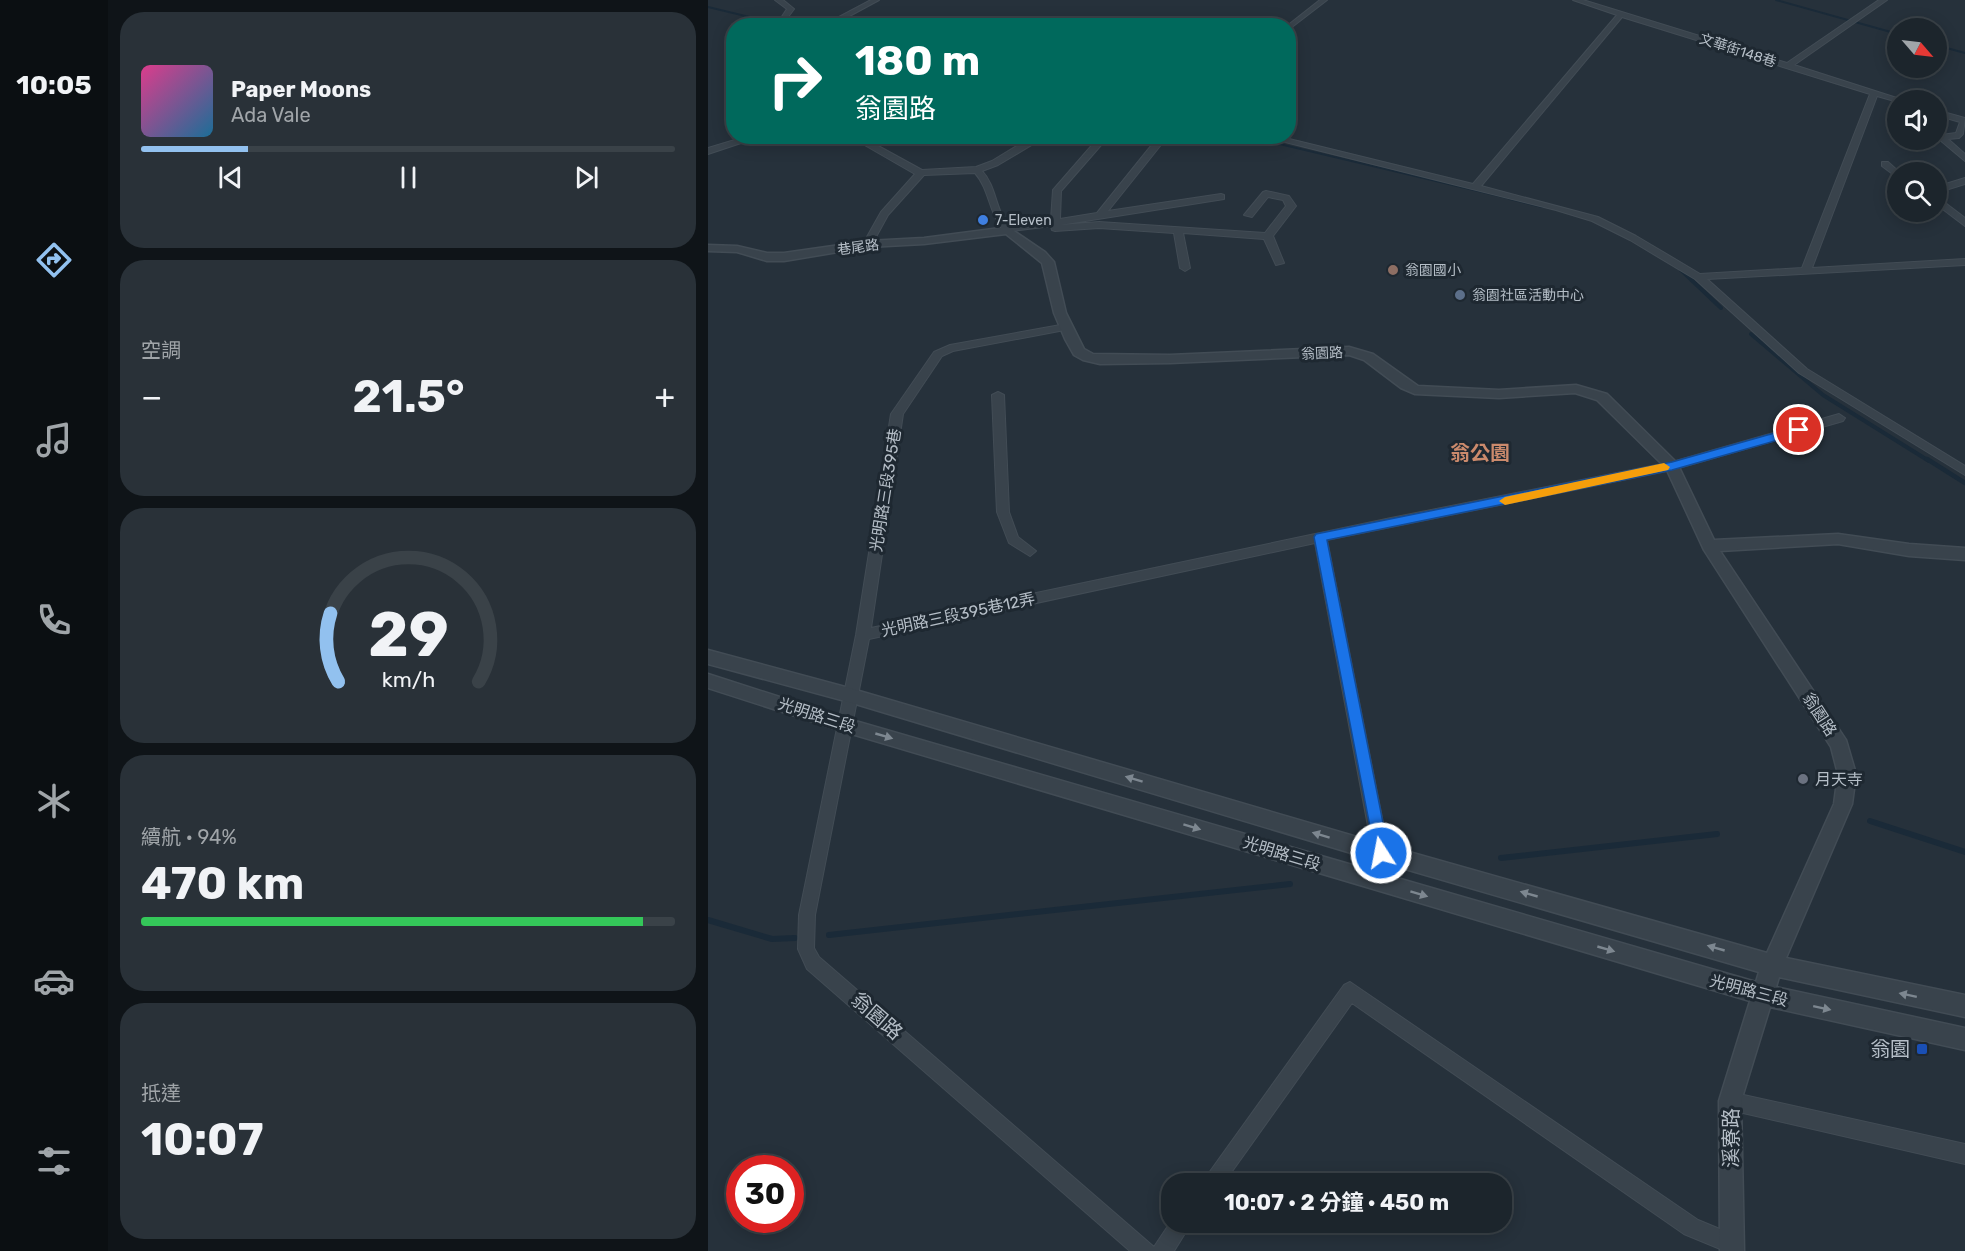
<!DOCTYPE html>
<html lang="zh-TW">
<head>
<meta charset="utf-8">
<style>
	:root { --surface:#1c252c; --page:#293138; --text:#f1f3f6; --muted:#a0a5a9; --line:#3a4248; --accent:#92c1ef }
	body { margin:0; font-family:Rubik,"Noto Sans TC",sans-serif; background:var(--page); color:var(--text); height:100vh; display:flex; flex-direction:column; font-size:22px; white-space:nowrap }
	* { box-sizing:border-box; margin:0 }
	p { font-size:20px; color:var(--muted) }
	.icon { flex:none; width:33px; height:33px; fill:none; stroke:currentColor; stroke-width:2; stroke-linecap:round; stroke-linejoin:round }
	.map { position:relative; flex:1; overflow:hidden }
	.details { display:flex; flex-direction:column; gap:12px; padding:12px; background:#0f1418; width:600px }
	.details>* { flex:none }
	.top-card { position:absolute; left:18px; top:18px; width:570px; height:126px; border-radius:24px; box-shadow:0 3px 15px #0003,0 0 0 2px var(--line); background:#00695c; color:#fff; overflow:hidden }
	.needle { width:39px; rotate:118deg }
	.controls { position:absolute; left:1179px; top:18px; display:grid; gap:12px }
	.controls a { display:grid; place-items:center; width:60px; height:60px; border-radius:50%; background:var(--surface); box-shadow:0 3px 15px #0003,0 0 0 2px var(--line); font-size:30px }
	.speed { position:absolute; left:18px; top:1155px; display:flex; gap:12px; font-size:30px; font-weight:700; text-align:center }
	.speed>* { display:grid; place-content:center; width:78px; height:78px; border-radius:50%; background:var(--surface); box-shadow:0 3px 15px #0003,0 0 0 2px var(--line); line-height:1 }
	.speed .limit { border:9px solid #d22; background:#fff; color:#111 }
	.pin { position:absolute; display:grid; place-items:center; width:51px; height:51px; color:#fff; margin:-26px; border:3px solid #fff; border-radius:50%; box-shadow:0 2px 6px #0007 }
	.me { position:absolute; width:66px; margin:-33px; rotate:349deg; stroke-linejoin:round; filter:drop-shadow(0 0 4px #0008) }
	.turn { display:flex; align-items:center; gap:21px; height:126px; padding:0 30px; font-size:27px }
	.turn .icon { width:78px; height:78px; stroke-width:2.5 }
	.turn b { display:block; font-size:42px; line-height:51px }
	.big { font-size:45px; font-weight:700; line-height:1.1 }
	.details .widget { flex:1; display:flex; flex-direction:column; justify-content:center; gap:9px; min-width:0; padding:0 21px; border-radius:24px; background:var(--page) }
	.details .dial { align-items:center; gap:0 }
	.dial svg { height:156px; overflow:visible; fill:none; stroke:var(--line); stroke-width:7; stroke-linecap:round; text-anchor:middle }
	.dial text { fill:var(--text); stroke:none }
	.song { display:flex; align-items:center; gap:18px }
	.cover { width:72px; height:72px; border-radius:9px; background:linear-gradient(135deg,hsl(330 70% 55%),hsl(200 70% 35%)) }
	.played { height:6px; border-radius:3px; background:linear-gradient(90deg,var(--accent) 20%,var(--line) 20%) }
	.keys { display:flex; justify-content:space-around; direction:ltr }
	.heat { display:flex; justify-content:space-between; align-items:center; font-size:33px; direction:ltr }
	.charge { height:9px; border-radius:4px; background:linear-gradient(90deg,#34c759 94%,var(--line) 0) }
	.trip { position:absolute; left:453px; top:1173px; width:351px; height:60px; border-radius:24px; background:var(--surface); box-shadow:0 3px 15px #0003,0 0 0 2px var(--line); font-weight:700; line-height:60px; text-align:center }
	main { display:flex; flex:1; min-height:0 }
	.tabs { display:flex; flex-direction:column; width:108px; justify-content:space-around; align-items:center; background:#0b0f12; color:var(--muted) }
	.tabs .icon { width:42px; height:42px }
	.tabs .on { color:var(--accent) }
	.tabs b { font-size:27px; color:var(--text) }
	.map>svg:first-child { display:block }
	.lines { fill:none; stroke-linecap:round; stroke-linejoin:round }
	.stream-far3 { stroke:#1a2a38; stroke-width:2 }
	.stream-far2 { stroke:#1a2a38; stroke-width:4 }
	.stream-far1 { stroke:#1a2a38; stroke-width:4.5 }
	.stream { stroke:#1a2a38; stroke-width:6 }
	.minor-casing { stroke:#424c55; stroke-width:2 }
	.tertiary-casing { stroke:#424c55; stroke-width:3 }
	.minor { fill:#39434c; fill-rule:evenodd }
	.tertiary { fill:#39434c; fill-rule:evenodd }
	.oneway { fill:#7d8790 }
	.route { fill:#1a73e8; stroke:#114b97; stroke-width:1.5 }
	.slow { fill:#f59e0b }
	.shop-dot { fill:#3f7fe0; stroke:#1e2831; stroke-width:2 }
	.education-dot { fill:#8d6e63; stroke:#1e2831; stroke-width:2 }
	.service-dot { fill:#5c6f8a; stroke:#1e2831; stroke-width:2 }
	.worship-dot { fill:#6b7280; stroke:#1e2831; stroke-width:2 }
	.transit-dot { fill:#1a4fb4; stroke:#1e2831; stroke-width:2 }
	.labels { text-anchor:middle; stroke-width:6; stroke-linejoin:round; paint-order:stroke }
	.far-street-label { font-size:14px; fill:#b5bec7; stroke:#1e2831 }
	.far-poi-label { font-size:14px; fill:#b5bec7; stroke:#1e2831; text-anchor:start }
	.street-label { font-size:16px; fill:#b5bec7; stroke:#1e2831 }
	.poi-label { font-size:16px; fill:#b5bec7; stroke:#1e2831; text-anchor:start }
	.quarter-label { font-size:20px; font-weight:bold; fill:#cb8a6c; stroke:#1e2831 }
	.near-street-label { font-size:20px; fill:#b5bec7; stroke:#1e2831 }
	.near-poi-label { font-size:20px; fill:#b5bec7; stroke:#1e2831; text-anchor:end }
</style>
</head>
<body>
<main>
<nav class="tabs">
<b>10:05</b>
<svg class="icon on" aria-label="directions" viewBox="0 0 24 24"><path d="M12 3l9 9-9 9-9-9zM9 14v-3h6M13 9l2 2-2 2"/></svg>
<svg class="icon" aria-label="music" viewBox="0 0 24 24"><path d="M9 18V5l10-2v13"/><circle cx="6" cy="18" r="3"/><circle cx="16" cy="16" r="3"/></svg>
<svg class="icon" aria-label="phone" viewBox="0 0 24 24"><path d="M5 4h4l2 5-3 2q2 4 5 5l2-3 5 2v4C11 20 4 13 5 4z"/></svg>
<svg class="icon" aria-label="climate" viewBox="0 0 24 24"><path d="M12 3v18M4 7l16 10M4 17L20 7"/></svg>
<svg class="icon" aria-label="car" viewBox="0 0 24 24"><path d="M5 17H2v-5l4-1 3-4h7l3 4 3 1v5h-3M9 17h6M6 11h13"/><circle cx="7" cy="17" r="2"/><circle cx="17" cy="17" r="2"/></svg>
<svg class="icon" aria-label="filters" viewBox="0 0 24 24"><path d="M4 7h16M4 17h16"/><circle cx="9" cy="7" r="2"/><circle cx="15" cy="17" r="2"/></svg>
</nav>
<section class="details">
<div class="widget">
<div class="song"><i class="cover"></i><div><b>Paper Moons</b><p>Ada Vale</p></div></div>
<div class="played"></div>
<div class="keys"><svg class="icon" aria-label="previous" viewBox="0 0 24 24"><path d="M18 5L8 12l10 7zM5 5v14"/></svg><svg class="icon" aria-label="pause" viewBox="0 0 24 24"><path d="M8 5v14M16 5v14"/></svg><svg class="icon" aria-label="next" viewBox="0 0 24 24"><path d="M6 5l10 7-10 7zM19 5v14"/></svg></div>
</div>
<div class="widget"><p>空調</p>
<div class="heat"><a>−</a><b class="big">21.5°</b><a>+</a></div>
</div>
<div class="widget dial"><svg viewBox="0 0 100 80">
<path d="M14 69A42 42 0 1 1 86 69"/>
<path d="M14 69A42 42 0 0 1 10 34" stroke="#92c1ef"/>
<text x="50" y="56" font-size="32" font-weight="700">29</text>
<text x="50" y="72" font-size="11">km/h</text>
</svg></div>
<div class="widget"><p>續航 · 94%</p><b class="big">470 km</b><div class="charge"></div></div>
<div class="widget"><p>抵達</p><b class="big">10:07</b></div>
</section>
<div class="map">
<svg width="1257" height="1251" viewBox="0 0 1257 1251">
	<rect width="100%" height="100%" fill="#26313b"/>
	<g class="lines">
		<!-- stream-far3 -->
		<path class="stream-far3" d="M1068 0 1190 34
			M0 7 58 21
			M70 24 77 26
			M1228 45 1257 53
			M538 136 808 200"/>
		<!-- stream-far2 -->
		<path class="stream-far2" d="M802 198 834 206
			M973 270 1013 308
			M1043 334 1115 395 1221 461"/>
		<!-- stream-far1 -->
		<path class="stream-far1" d="M1219 459 1257 483"/>
		<!-- stream -->
		<path class="stream" d="M1162 821 1257 852
			M793 858 1009 834
			M0 920 64 939 87 938
			M121 935 582 884"/>
		<defs>
			<path id="minor" d="M67 0H75L86 9 77 21 94 26 72 23 58 26 73 18 79 9Z
				M163 0H171L123 26H114Z
				M612 0H619L580 30 579 26Z
				M865 0H875L1079 63 1171 0H1179L1086 65 1195 100 1190 102 1169 96 1104 268 1257 259V265L999 279 1099 369 1257 466V475L1091 373 987 279 922 240 884 221 848 210 553 136H569L765 184 909 15ZM914 17 1162 94 1094 268 992 274 928 236 890 217 773 186Z
				M1228 110 1257 118 1255 134 1251 138 1240 139 1257 154V161L1232 140 1233 135 1248 133 1252 122 1228 115Z
				M40 136H54L0 154V148Z
				M141 136H152L214 170 268 167 284 161 322 138 319 136H332V140L290 165 274 171C289 187 287 211 302 227L343 220 345 190 392 136H401L353 191 352 219 389 213 451 136H460L400 211 513 194 516 195V199L352 225 391 222 557 233 578 206 575 200 560 197 544 217 536 215 555 192 558 191 581 196 588 206 565 236 576 263 568 265 556 239 475 233 482 268 477 271 472 268 466 233 391 228 347 231 344 230 343 226 297 232C281 215 282 190 267 173L216 175 180 215 163 246H157L155 244 173 212 207 174Z
				M1174 162H1180L1191 172H1190V178L1174 166Z
				M1257 178V184L1228 193V187Z
				M1228 196 1257 218V226L1228 204Z
				M358 324 363 327 362 329 245 351 234 356 195 414 163 628 683 518 964 462 1131 414 1137 418 1135 421 964 470 619 540 681 853 672 886 666 888 660 886 658 881 665 853 607 543 161 639 107 915 106 948 111 957 446 1247 464 1220V1222H484L466 1251H422L99 969 90 949 91 915 148 635 183 414 226 352 242 345Z
				M290 392 296 395 301 512 310 537 328 551 322 556 301 543 289 512 284 395Z
				M642 982 990 1220 1031 1237 1034 1244 1031 1251H1017L976 1234 644 1003 515 1184H493L636 985Z
				M1022 1092 1257 1144V1164L1022 1110 1015 1108 1013 1101 1015 1094Z"/>
			<path id="tertiary" d="M300 227 337 252 346 262 358 313 376 349 385 354 462 355 641 347 665 354 710 386 791 390 868 385 899 394 969 463 1006 540 1130 534 1201 544 1257 548V560L1201 556 1130 544 1012 551 1138 740 1148 774 1144 804 1078 958 1257 995V1017L1071 977 1068 987 1257 1028V1050L1062 1007 1033 1101 1036 1251H1012L1011 1101 1042 1001 137 732 0 688V674L137 718 1048 982 1051 972 673 862 141 702 0 664V650L141 688 673 844 1059 953 1126 804 1130 774 1123 747 996 550 958 468 889 400 867 393 791 398 707 394 693 388 656 360 641 355 462 363 392 364 375 360 366 355 357 339 346 313 334 263 298 234 216 244 160 247 76 261H59L29 252 0 251V245L29 246 59 253H76L160 241 216 238Z"/>
		</defs>
		<!-- minor casing -->
		<use href="#minor" class="minor-casing"/>
		<!-- tertiary casing -->
		<use href="#tertiary" class="tertiary-casing"/>
		<!-- minor -->
		<use href="#minor" class="minor"/>
		<!-- tertiary -->
		<use href="#tertiary" class="tertiary"/>
	</g>
	<!-- one-way arrows -->
	<defs><path id="oneway-solid" d="M-6-.8H1V-3.2L6.5 0L1 3.2V.8H-6Z" transform="scale(1.5)"/></defs>
	<g class="oneway">
		<use href="#oneway-solid" transform="translate(176 736) rotate(16)"/>
		<use href="#oneway-solid" transform="translate(426 779) rotate(-163)"/>
		<use href="#oneway-solid" transform="translate(484 827) rotate(17)"/>
		<use href="#oneway-solid" transform="translate(613 835) rotate(-163)"/>
		<use href="#oneway-solid" transform="translate(711 894) rotate(17)"/>
		<use href="#oneway-solid" transform="translate(821 894) rotate(-164)"/>
		<use href="#oneway-solid" transform="translate(1008 948) rotate(-164)"/>
		<use href="#oneway-solid" transform="translate(898 949) rotate(16)"/>
		<use href="#oneway-solid" transform="translate(1200 995) rotate(-168)"/>
		<use href="#oneway-solid" transform="translate(1114 1008) rotate(12)"/>
	</g>
	<!-- route -->
	<path class="route" d="M1091 426 1097 430 1095 433 964 470 619 540 681 853 679 858 673 860 668 858 606 537 608 534 964 462Z"/>
	<!-- slow -->
	<path class="slow" d="M956 463 962 467 960 470 797 505 791 501 797 497Z"/>
	<!-- markers -->
	<circle class="shop-dot" cx="275" cy="220" r="6"/>
	<circle class="education-dot" cx="685" cy="270" r="6"/>
	<circle class="service-dot" cx="752" cy="295" r="6"/>
	<circle class="worship-dot" cx="1095" cy="779" r="6"/>
	<rect class="transit-dot" x="1208" y="1043" width="12" height="12" rx="3"/>
	<g class="labels">
		<!-- far-street labels -->
		<g class="far-street-label">
			<text transform="translate(1030 50) rotate(18)" y="5">文華街148巷</text>
			<text transform="translate(150 247) rotate(-8)" y="5">巷尾路</text>
			<text transform="translate(614 353) rotate(-3)" y="5">翁園路</text>
		</g>
		<!-- far-poi labels -->
		<g class="far-poi-label">
			<text x="287" y="225">7-Eleven</text>
			<text x="697" y="275">翁園國小</text>
			<text x="764" y="300">翁園社區活動中心</text>
		</g>
		<!-- street labels -->
		<g class="street-label">
			<text transform="translate(177 490) rotate(-81)" y="6">光明路三段395巷</text>
			<text transform="translate(250 614) rotate(-12)" y="6">光明路三段395巷12弄</text>
			<text transform="translate(1112 714) rotate(57)" y="6">翁園路</text>
			<text transform="translate(109 715) rotate(18)" y="6">光明路三段</text>
			<text transform="translate(574 853) rotate(17)" y="6">光明路三段</text>
			<text transform="translate(1041 990) rotate(15)" y="6">光明路三段</text>
		</g>
		<!-- poi labels -->
		<g class="poi-label">
			<text x="1107" y="785">月天寺</text>
		</g>
		<!-- quarter labels -->
		<g class="quarter-label">
			<text x="772" y="460">翁公園</text>
		</g>
		<!-- near-street labels -->
		<g class="near-street-label">
			<text transform="translate(169 1016) rotate(41)" y="7">翁園路</text>
			<text transform="translate(1023 1138) rotate(-90)" y="7">溪寮路</text>
		</g>
		<!-- near-poi labels -->
		<g class="near-poi-label">
			<text x="1202" y="1056">翁園</text>
		</g>
	</g>
</svg>
<div class="controls">
<a><svg class="needle" viewBox="-14 -14 28 28"><path d="M0-13l5 13h-10z" fill="#e53935"/><path d="M0 13l5-13h-10z" fill="#a0a5a9"/></svg></a>
<a><svg class="icon" aria-label="sound" viewBox="0 0 24 24"><path d="M4 9h4l5-4v14l-5-4H4zM17 9q2 3 0 6"/></svg></a>
<a><svg class="icon" aria-label="search" viewBox="0 0 24 24"><circle cx="10" cy="10" r="6"/><path d="M15 15l6 6"/></svg></a>
</div>
<div class="speed"><div class="limit">30</div></div>
<div class="pin" style="left:1091px;top:430px;background:#d93025"><svg class="icon" aria-label="arrive" viewBox="0 0 24 24"><path d="M6 21V4h12l-3 4 3 4H6"/></svg></div>
<svg class="me" style="left:673px;top:853px" viewBox="-20 -20 40 40"><circle r="17" fill="#1a73e8" stroke="#fff" stroke-width="3"/><path d="M0-11L8 9 0 5-8 9z" fill="#fff"/></svg>
<div class="trip">10:07 · 2 分鐘 · 450 m</div>
<div class="top-card">
<div class="turn"><svg class="icon" aria-label="right" viewBox="0 0 24 24"><path d="M7 20v-9h11M14 6l5 5-5 5"/></svg><div><b>180 m</b>翁園路</div></div>
</div>
</div>
</main>
</body>
</html>
